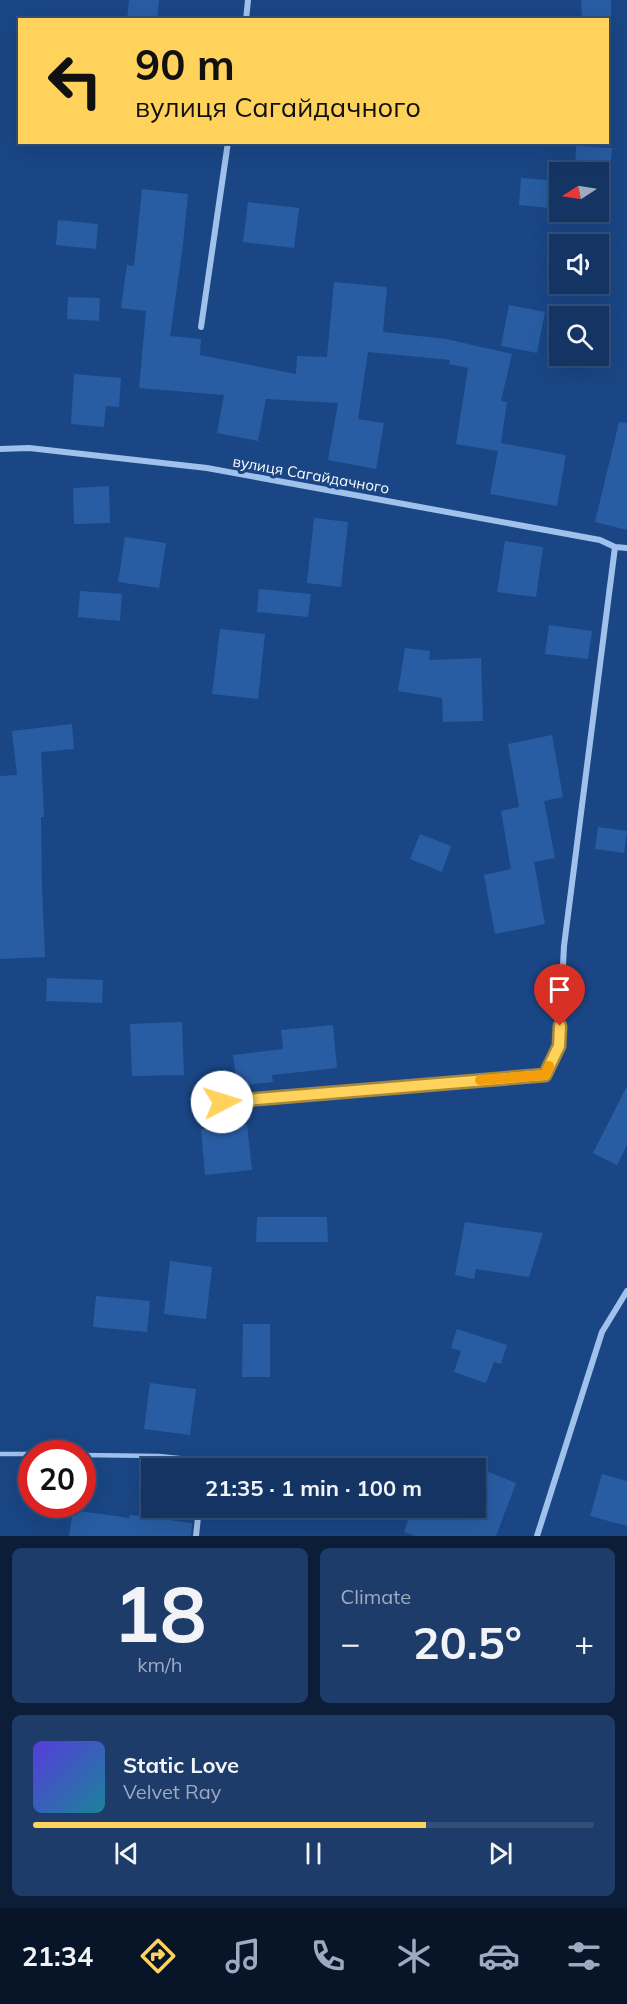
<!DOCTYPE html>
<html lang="en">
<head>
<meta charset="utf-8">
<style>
	:root { --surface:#143464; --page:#1d3c6a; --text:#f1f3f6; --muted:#9daabf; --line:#334f78; --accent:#fed25b }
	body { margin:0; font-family:Mulish,sans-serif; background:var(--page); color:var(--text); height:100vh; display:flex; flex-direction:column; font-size:22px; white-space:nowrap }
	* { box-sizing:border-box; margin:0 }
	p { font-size:20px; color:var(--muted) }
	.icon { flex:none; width:33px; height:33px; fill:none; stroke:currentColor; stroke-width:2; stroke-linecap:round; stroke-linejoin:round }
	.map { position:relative; height:1536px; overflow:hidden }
	.details { display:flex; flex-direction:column; gap:12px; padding:12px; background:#0b1d37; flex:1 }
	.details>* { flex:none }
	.top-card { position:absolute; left:18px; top:18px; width:591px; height:126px; border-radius:0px; box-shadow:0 6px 24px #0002,0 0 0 2px var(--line); background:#fed25b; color:#111; overflow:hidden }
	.needle { width:39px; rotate:258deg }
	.tools { position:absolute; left:549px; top:162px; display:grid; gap:12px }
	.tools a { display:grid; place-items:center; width:60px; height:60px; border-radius:0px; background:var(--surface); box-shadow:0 6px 24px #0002,0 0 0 2px var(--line); font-size:30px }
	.speed { position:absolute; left:18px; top:1440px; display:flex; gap:12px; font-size:30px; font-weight:700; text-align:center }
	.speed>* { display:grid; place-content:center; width:78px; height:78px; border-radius:50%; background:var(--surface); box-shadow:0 6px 24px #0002,0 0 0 2px var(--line); line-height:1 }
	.speed .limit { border:9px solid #d22; background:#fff; color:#111 }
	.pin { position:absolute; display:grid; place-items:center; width:51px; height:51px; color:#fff; margin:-62px -26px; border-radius:50% 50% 50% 0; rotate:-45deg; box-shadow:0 0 6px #0007 }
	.pin .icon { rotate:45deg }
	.me { position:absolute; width:66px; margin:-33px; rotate:85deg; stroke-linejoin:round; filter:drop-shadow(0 0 4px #0008) }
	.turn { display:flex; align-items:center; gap:21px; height:126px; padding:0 18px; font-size:27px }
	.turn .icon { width:78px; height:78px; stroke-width:2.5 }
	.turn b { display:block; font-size:42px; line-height:51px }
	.big { font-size:45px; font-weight:700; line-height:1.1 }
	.details .card { flex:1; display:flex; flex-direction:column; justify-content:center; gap:9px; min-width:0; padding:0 21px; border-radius:9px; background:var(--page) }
	.details .dial { align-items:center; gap:0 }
	.dial b { font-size:78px; line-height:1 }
	.song { display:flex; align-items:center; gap:18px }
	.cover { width:72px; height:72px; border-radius:9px; background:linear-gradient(135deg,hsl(250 70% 55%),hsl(190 70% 35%)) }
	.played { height:6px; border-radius:3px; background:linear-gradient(90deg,var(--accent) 70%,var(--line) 70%) }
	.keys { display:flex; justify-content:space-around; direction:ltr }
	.heat { display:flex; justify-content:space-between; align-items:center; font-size:33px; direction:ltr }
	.details .tiles { flex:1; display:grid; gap:12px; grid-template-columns:1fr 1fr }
	.card:last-child { grid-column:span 2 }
	.trip { position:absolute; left:141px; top:1458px; width:345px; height:60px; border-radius:0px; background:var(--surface); box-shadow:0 6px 24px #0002,0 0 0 2px var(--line); font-weight:700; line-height:60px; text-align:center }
	.tabs { display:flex; height:96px; justify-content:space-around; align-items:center; background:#081528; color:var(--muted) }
	.tabs .icon { width:42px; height:42px }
	.tabs .on { color:var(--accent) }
	.tabs b { font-size:27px; color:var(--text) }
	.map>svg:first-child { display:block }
	.building { fill:#285da3 }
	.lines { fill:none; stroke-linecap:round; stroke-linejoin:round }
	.service { stroke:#a0c1ec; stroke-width:4.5 }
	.minor { stroke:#a0c1ec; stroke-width:6 }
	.route-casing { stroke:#a5883b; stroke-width:15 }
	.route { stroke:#fed25b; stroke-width:10 }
	.slow { stroke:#f59e0b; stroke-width:10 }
	.labels { text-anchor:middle; stroke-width:6; stroke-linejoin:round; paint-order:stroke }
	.street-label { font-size:15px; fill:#fff; stroke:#1a4685 }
</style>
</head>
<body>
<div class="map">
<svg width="627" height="1536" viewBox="0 0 627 1536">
	<rect width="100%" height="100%" fill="#1a4685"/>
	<!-- building -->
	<path class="building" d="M129 0H159L157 20H127Z
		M581 0H611V20H582Z
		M576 146 612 148 610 172H575Z
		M521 178 560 181V209L519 205Z
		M142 189 188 194 183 244 170 336 201 339 200 355 296 374 297 356 327 357 334 282 387 287 383 332 446 339 512 354 501 401 507 402 501 443 566 455 557 506 490 494 498 451 456 444 468 368 449 364 450 360 368 352 358 419 384 423 376 469 328 460 338 403 266 399 258 441 217 433 224 395 139 388 146 311 121 308 127 265 134 266Z
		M248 202 299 208 294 248 243 242Z
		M58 220 98 224 96 249 56 245Z
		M68 297 100 298 99 321 67 319Z
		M509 305 545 312 537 353 501 346Z
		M74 374 121 378 119 407 106 406 104 427 71 424Z
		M619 422 627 423V530L595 522Z
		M109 486 110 523 74 524 73 488Z
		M314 518 348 522 341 587 307 583Z
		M125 537 166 543 159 588 118 582Z
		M505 541 543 547 536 597 497 592Z
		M259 589 311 594 308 617 257 612Z
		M80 591 122 594 120 621 78 617Z
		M549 625 592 631 588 659 545 654Z
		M220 629 265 634 258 699 212 694Z
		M405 648 430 651 429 660 481 658 483 721 443 722 442 698 398 691Z
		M72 724 74 749 41 752 44 817H41L42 888 45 957 0 959V776L17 775 12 731Z
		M552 735 563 797 544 801 555 858 534 862 545 924 495 934 484 875 511 869 501 811 519 807 508 744Z
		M598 827 627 831 624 853 595 849Z
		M420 834 451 846 442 872 410 859Z
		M47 978 103 980 102 1003 46 1001Z
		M182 1022 184 1075 132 1076 130 1024Z
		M333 1025 337 1068 272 1075 273 1082 237 1086 233 1055 283 1049 281 1030Z
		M627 1086V1145L617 1165 593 1153Z
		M247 1124 252 1170 205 1175 201 1129Z
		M257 1217H327L328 1242H256Z
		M465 1222 543 1233 529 1277 476 1269 474 1279 455 1275Z
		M170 1261 212 1267 206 1319 164 1314Z
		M96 1296 150 1301 147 1332 93 1327Z
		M243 1324H270V1377H242Z
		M457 1329 507 1345 501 1364 494 1362 486 1383 454 1372 461 1351 451 1348Z
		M150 1383 196 1389 190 1435 144 1429Z
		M476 1467 516 1483 496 1536H415L404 1532 412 1508H476Z
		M602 1474 627 1481V1526L590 1516Z
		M73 1510 129 1518 130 1515 192 1523 191 1536H69Z"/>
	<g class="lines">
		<!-- service -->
		<path class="service" d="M222 1102 545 1075
			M0 1454H32
			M82 1455 159 1456 189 1459"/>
		<!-- minor -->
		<path class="minor" d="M246 20 248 0
			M201 327 228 142
			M0 449 29 448 207 468 600 540 615 547 627 548
			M545 1075 559 1046 564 946 615 547
			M189 1459 194 1468
			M196 1536 199 1508
			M537 1536 602 1332 627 1291"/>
	</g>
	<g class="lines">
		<defs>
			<path id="route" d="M222 1102 545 1075 559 1046 560 1026"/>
		</defs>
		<!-- route casing -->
		<use href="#route" class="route-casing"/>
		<!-- route -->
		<use href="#route" class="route"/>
		<!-- slow -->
		<path class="slow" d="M480 1080 545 1075 549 1066"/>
	</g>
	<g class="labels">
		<!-- street labels -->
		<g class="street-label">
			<text transform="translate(311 475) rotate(10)" y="5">вулиця Сагайдачного</text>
		</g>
	</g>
</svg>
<div class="tools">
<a><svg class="needle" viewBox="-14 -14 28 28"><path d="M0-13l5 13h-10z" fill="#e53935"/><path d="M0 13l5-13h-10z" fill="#9daabf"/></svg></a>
<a><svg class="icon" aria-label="sound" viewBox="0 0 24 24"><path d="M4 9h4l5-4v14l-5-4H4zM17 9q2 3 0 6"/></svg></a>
<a><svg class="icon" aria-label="search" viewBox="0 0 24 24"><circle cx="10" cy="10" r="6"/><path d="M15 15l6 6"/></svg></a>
</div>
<div class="speed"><div class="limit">20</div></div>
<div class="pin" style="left:560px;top:1026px;background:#d93025"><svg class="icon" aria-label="arrive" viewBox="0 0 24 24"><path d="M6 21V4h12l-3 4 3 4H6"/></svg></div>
<svg class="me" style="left:222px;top:1102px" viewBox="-20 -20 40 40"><circle r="19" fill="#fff"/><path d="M0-13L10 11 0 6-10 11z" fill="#fed25b"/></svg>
<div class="trip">21:35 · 1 min · 100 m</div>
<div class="top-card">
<div class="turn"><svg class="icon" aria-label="left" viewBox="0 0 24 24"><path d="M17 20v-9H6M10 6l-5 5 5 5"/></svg><div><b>90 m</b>вулиця Сагайдачного</div></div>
</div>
</div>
<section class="details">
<div class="tiles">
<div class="card dial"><b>18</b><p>km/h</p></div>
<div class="card"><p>Climate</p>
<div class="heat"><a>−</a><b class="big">20.5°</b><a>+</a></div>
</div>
<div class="card">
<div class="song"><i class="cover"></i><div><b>Static Love</b><p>Velvet Ray</p></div></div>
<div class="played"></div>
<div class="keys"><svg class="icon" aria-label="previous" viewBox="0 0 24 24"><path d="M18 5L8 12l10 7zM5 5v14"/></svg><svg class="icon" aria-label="pause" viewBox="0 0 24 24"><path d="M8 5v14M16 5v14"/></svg><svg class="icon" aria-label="next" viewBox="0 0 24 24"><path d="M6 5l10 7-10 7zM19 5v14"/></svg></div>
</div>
</div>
</section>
<nav class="tabs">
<b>21:34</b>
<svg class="icon on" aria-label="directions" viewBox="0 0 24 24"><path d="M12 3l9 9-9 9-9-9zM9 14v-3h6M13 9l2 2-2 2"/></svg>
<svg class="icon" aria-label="music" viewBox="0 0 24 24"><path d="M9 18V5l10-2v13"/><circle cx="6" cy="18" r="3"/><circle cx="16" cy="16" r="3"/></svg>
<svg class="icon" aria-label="phone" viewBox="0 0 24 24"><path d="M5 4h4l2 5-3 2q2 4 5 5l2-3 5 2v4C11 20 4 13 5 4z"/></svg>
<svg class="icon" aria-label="climate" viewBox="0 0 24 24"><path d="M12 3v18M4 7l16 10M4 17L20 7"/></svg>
<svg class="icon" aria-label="car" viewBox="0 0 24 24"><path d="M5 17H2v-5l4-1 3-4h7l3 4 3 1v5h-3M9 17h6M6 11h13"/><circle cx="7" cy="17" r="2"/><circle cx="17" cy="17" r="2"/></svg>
<svg class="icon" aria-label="filters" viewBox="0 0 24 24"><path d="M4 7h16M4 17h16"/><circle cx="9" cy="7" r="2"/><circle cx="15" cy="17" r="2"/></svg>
</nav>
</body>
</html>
